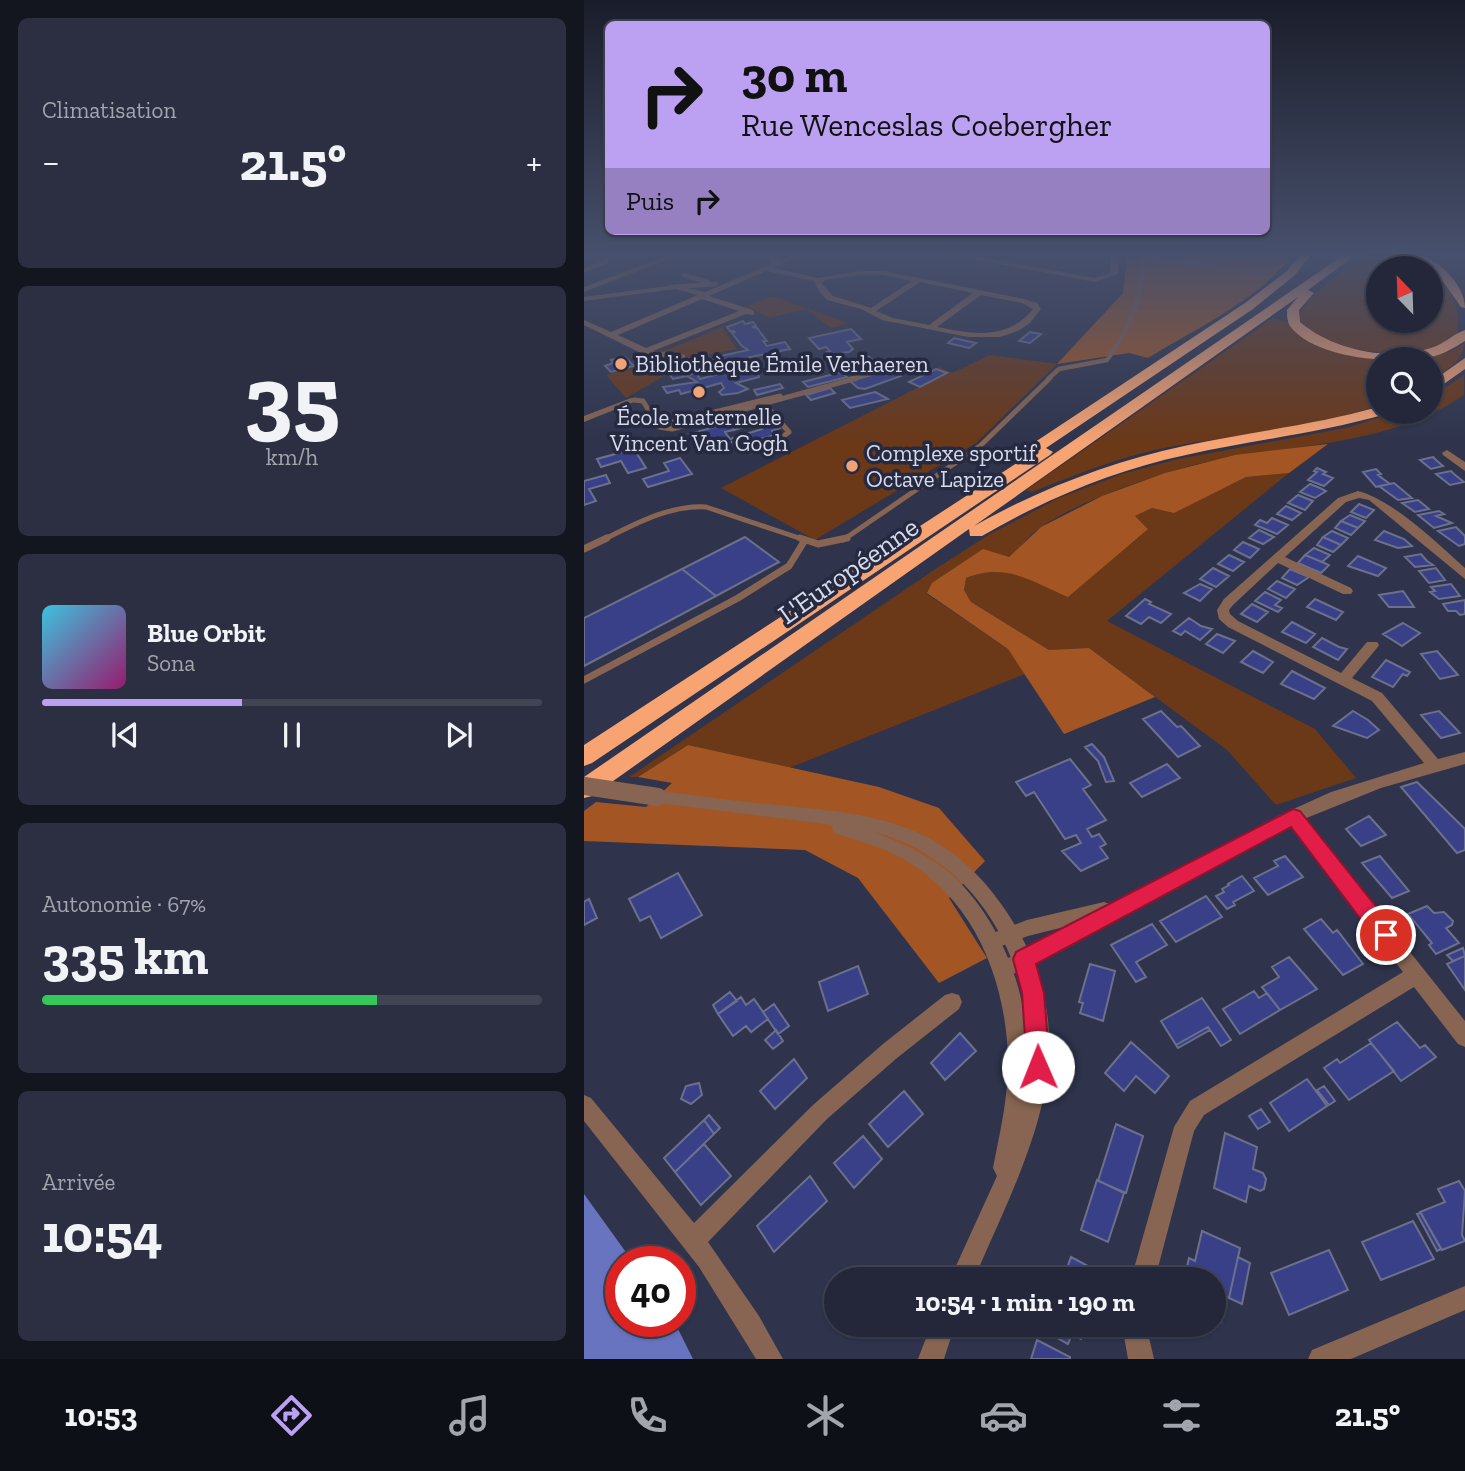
<!DOCTYPE html>
<html lang="fr">
<head>
<meta charset="utf-8">
<style>
	:root { --surface:#232739; --page:#2b2f41; --text:#f1f3f6; --muted:#a3a5ae; --line:#404453; --accent:#bca0f2 }
	body { margin:0; font-family:"Zilla Slab",serif; background:var(--page); color:var(--text); height:100vh; display:flex; flex-direction:column; font-size:26px; white-space:nowrap }
	* { box-sizing:border-box; margin:0 }
	p { font-size:23px; color:var(--muted) }
	.icon { flex:none; width:38px; height:38px; fill:none; stroke:currentColor; stroke-width:2; stroke-linecap:round; stroke-linejoin:round }
	.map { position:relative; flex:1; overflow:hidden }
	.side { display:flex; flex-direction:column; gap:18px; padding:18px; background:#13151f; width:584px }
	.side>* { flex:none }
	.banner { position:absolute; left:21px; top:21px; width:665px; height:214px; border-radius:10px; box-shadow:0 2px 5px #0004,0 0 0 2px var(--line); background:#bca0f2; color:#111; overflow:hidden }
	.needle { width:46px; rotate:337deg }
	.fabs { position:absolute; left:782px; top:256px; display:grid; gap:14px }
	.fabs a { display:grid; place-items:center; width:77px; height:77px; border-radius:50%; background:var(--surface); box-shadow:0 2px 5px #0004,0 0 0 2px var(--line); font-size:35px }
	.speed { position:absolute; left:21px; top:1246px; display:flex; gap:14px; font-size:35px; font-weight:700; text-align:center }
	.speed>* { display:grid; place-content:center; width:91px; height:91px; border-radius:50%; background:var(--surface); box-shadow:0 2px 5px #0004,0 0 0 2px var(--line); line-height:1 }
	.speed .limit { border:10px solid #d22; background:#fff; color:#111 }
	.pin { position:absolute; display:grid; place-items:center; width:60px; height:60px; color:#fff; margin:-30px; border:4px solid #fff; border-radius:50%; box-shadow:0 2px 7px #0007 }
	.me { position:absolute; width:77px; margin:-38px; rotate:359deg; stroke-linejoin:round; filter:drop-shadow(0 0 5px #0008) }
	.turn { display:flex; align-items:center; gap:24px; height:147px; padding:0 21px; font-size:32px }
	.turn .icon { width:91px; height:91px; stroke-width:2.5 }
	.turn b { display:block; font-size:49px; line-height:60px }
	.then { display:flex; align-items:center; height:66px; padding:0 21px; background:#0003; gap:14px; font-size:26px }
	.big { font-size:52px; font-weight:700; line-height:1.1 }
	.side .widget { flex:1; display:flex; flex-direction:column; justify-content:center; gap:10px; min-width:0; padding:0 24px; border-radius:10px; background:var(--page) }
	.side .dial { align-items:center; gap:0 }
	.dial b { font-size:91px; line-height:1 }
	.song { display:flex; align-items:center; gap:21px }
	.cover { width:84px; height:84px; border-radius:10px; background:linear-gradient(135deg,hsl(190 70% 55%),hsl(320 70% 35%)) }
	.played { height:7px; border-radius:4px; background:linear-gradient(90deg,var(--accent) 40%,var(--line) 40%) }
	.keys { display:flex; justify-content:space-around; direction:ltr }
	.heat { display:flex; justify-content:space-between; align-items:center; font-size:38px; direction:ltr }
	.charge { height:10px; border-radius:5px; background:linear-gradient(90deg,#34c759 67%,var(--line) 0) }
	.trip { position:absolute; left:240px; top:1267px; width:402px; height:70px; border-radius:35px; background:var(--surface); box-shadow:0 2px 5px #0004,0 0 0 2px var(--line); font-weight:700; line-height:70px; text-align:center }
	.dock { display:flex; height:112px; justify-content:space-around; align-items:center; background:#0e1017; color:var(--muted) }
	.dock .icon { width:49px; height:49px }
	.dock .on { color:var(--accent) }
	.dock b { font-size:32px; color:var(--text) }
	main { display:flex; flex:1; min-height:0 }
	.map>svg:first-child { display:block }
	.green { fill:#6b3818 }
	.forest { fill:#a35624 }
	.water { fill:#6974c1 }
	.building { fill:#394088; stroke:#6b708c; stroke-width:2 }
	.lines { fill:none; stroke-linecap:round; stroke-linejoin:round }
	.service-far2 { stroke:#876552; stroke-width:4.5 }
	.service-far1 { stroke:#876552; stroke-width:5 }
	.service { stroke:#876552; stroke-width:7 }
	.minor { fill:#876552; fill-rule:evenodd }
	.tertiary { fill:#876552; fill-rule:evenodd }
	.motorway { fill:#f7a372; fill-rule:evenodd }
	.tertiary-bridge { stroke:#876552; stroke-width:18 }
	.route { fill:#e11d48; stroke:#92132f; stroke-width:2 }
	.poi-dot { fill:#efa377; stroke:#262a41; stroke-width:2.5 }
	.labels { text-anchor:middle; stroke-width:7; stroke-linejoin:round; paint-order:stroke }
	.far-poi-label { font-size:23px; fill:#d7daea; stroke:#262a41; text-anchor:start }
	.street-label { font-size:28px; fill:#d7daea; stroke:#262a41 }
</style>
</head>
<body>
<main>
<section class="side">
<div class="widget"><p>Climatisation</p>
<div class="heat"><a>−</a><b class="big">21.5°</b><a>+</a></div>
</div>
<div class="widget dial"><b>35</b><p>km/h</p></div>
<div class="widget">
<div class="song"><i class="cover"></i><div><b>Blue Orbit</b><p>Sona</p></div></div>
<div class="played"></div>
<div class="keys"><svg class="icon" aria-label="previous" viewBox="0 0 24 24"><path d="M18 5L8 12l10 7zM5 5v14"/></svg><svg class="icon" aria-label="pause" viewBox="0 0 24 24"><path d="M8 5v14M16 5v14"/></svg><svg class="icon" aria-label="next" viewBox="0 0 24 24"><path d="M6 5l10 7-10 7zM19 5v14"/></svg></div>
</div>
<div class="widget"><p>Autonomie · 67%</p><b class="big">335 km</b><div class="charge"></div></div>
<div class="widget"><p>Arrivée</p><b class="big">10:54</b></div>
</section>
<div class="map">
<svg width="881" height="1359" viewBox="0 0 881 1359">
	<rect width="100%" height="100%" fill="#2f344c"/>
	<!-- green -->
	<path class="green" d="M782 254H823L846 268H794V320H847V269C867 290 878 306 873 335 864 341 855 347 844 350 815 358 748 351 724 330 720 327 717 321 714 317 729 289 757 273 782 254Z
		M188 296 264 323 247 328 222 309 185 318 163 306Z
		M689 318 704 322 711 330 794 359V405C728 430 655 434 585 447 538 456 493 474 448 492L442 490Z
		M138 327 153 349 118 356 101 371 80 376 42 398 22 375 55 366 46 356 85 349Z
		M880 344C880 361 860 372 847 380V359H812L865 352Z
		M406 355 473 364 392 443 231 540 137 488 335 387 325 382 355 367 368 373Z
		M880 375V395C793 455 676 441 579 474 542 486 489 505 457 527 445 535 437 548 426 556 406 570 367 583 343 594L424 649 441 674 205 768 104 745 54 777H45L353 568 406 534 475 498 538 474 594 459 766 427 815 411H847V397Z
		M705 473 523 621 731 729 772 778 692 805 643 750 505 648 465 650 387 602 380 590 382 578C400 571 411 569 430 573L564 529 551 516 568 508 590 512 662 477Z"/>
	<!-- forest -->
	<path class="forest" d="M603 254H710C674 300 613 328 564 358L545 353 473 364 539 293 543 258 595 262Z
		M744 444 705 473 662 477 590 513 568 508 551 516 564 529 484 597C447 581 422 562 382 578L380 590 387 602 465 650 505 648 571 697 480 734 424 649 343 593 348 583 399 549 425 557 457 527 518 496 581 473 651 455Z
		M104 745 295 787 355 808 401 861 365 898 403 958 355 983 274 878 221 850 0 841V811L12 802 62 807 88 783 54 777Z"/>
	<!-- water -->
	<path class="water" d="M0 1194 49 1262H37V1321H90L109 1359H0Z"/>
	<!-- building -->
	<path class="building" d="M159 321 161 324 169 322 172 326 168 327 173 328 183 341H179L183 346 201 342 206 349 127 365 125 361 134 359 132 357 164 350 158 346 148 333 151 332 150 331H146L143 327Z
		M267 329 277 339 263 342 269 349 265 352 245 354 243 352 246 351 242 347 235 349 225 338Z
		M446 332 457 334 446 343 435 341Z
		M370 338 387 342 392 343 385 348 364 343Z
		M284 356 297 367 284 371 271 359Z
		M41 357 50 366 27 372 21 366 29 363 27 360Z
		M170 364 175 377 152 383 164 389 154 393 138 395 135 392 140 388 137 383 97 394 95 390 83 393 79 387 113 382 103 376 89 379 86 375 101 371 103 375 112 373 116 379Z
		M309 369 317 376 281 389 274 388 266 381Z
		M352 369 363 373 336 387 325 382Z
		M257 372 263 377 224 387 219 382Z
		M196 384 199 388 173 395 170 390Z
		M246 388 251 393 227 400 222 395Z
		M291 392 304 399 266 408 258 400Z
		M182 411 196 428 188 431 191 435 176 439 179 443 153 449 148 442 132 446 125 437 110 441 105 434 138 425 136 422 142 421 150 430 141 432 146 439 178 429 167 416Z
		M168 417 173 423 150 430 144 423Z
		M50 449 62 468 44 473 37 461 17 467 13 459Z
		M849 457 852 460 859 466 847 469 836 460Z
		M96 458 108 474 64 487 59 479 85 471 80 463Z
		M733 468 742 472 739 474 749 478 740 486 724 480 733 472 730 471Z
		M792 469 797 474 794 475 806 484 792 487 779 472Z
		M867 471 870 474 880 482 866 485 852 474Z
		M22 475 26 483 5 489 12 501 0 505V481Z
		M810 483 828 498 814 500 795 486Z
		M726 484 736 488 742 491 731 498 716 492Z
		M714 495 729 501 721 510 704 503Z
		M834 500 845 509 831 512 818 503Z
		M775 504 790 510 782 518 767 512Z
		M702 506 717 513 708 520 693 514Z
		M855 511 860 514 852 516 868 523 850 528 834 515Z
		M766 515 781 521 774 528 757 521Z
		M688 518 704 525 693 534 671 525 676 520 683 523Z
		M757 521 774 528 767 535 751 528Z
		M872 527 881 536V544L875 546 854 531Z
		M675 530 690 537 679 544 665 538Z
		M748 531 764 538 757 545 739 537Z
		M800 531 820 539 828 546 814 548 791 540Z
		M161 537 195 562 132 596 98 569Z
		M739 537 757 545 749 552 733 545Z
		M659 542 675 549 666 558 650 550Z
		M730 548 746 555 738 562 721 555Z
		M837 554 843 561 849 565 831 567 821 557Z
		M645 555 660 562 649 571 634 564Z
		M721 555 738 562 745 565 737 573 714 563Z
		M774 556 802 568 794 576 764 566Z
		M629 568 645 576 632 587 616 579Z
		M852 568 861 580 845 583 835 571Z
		M98 569 132 596 0 666V618Z
		M706 569 725 577 713 585 698 578Z
		M693 581 711 589 702 598 684 589Z
		M616 584 628 589 616 601 600 593Z
		M867 584 876 596 855 599 846 592 851 591 847 587Z
		M819 591 830 607H805L795 595Z
		M681 592 697 600 691 605 698 608 694 612 671 601Z
		M561 599 567 602 565 604 587 614 577 623 565 617 557 624 542 616Z
		M731 599 759 612 752 620 723 607Z
		M881 600V614L876 615 872 611H864L859 604Z
		M668 604 684 612 673 622 657 614Z
		M605 618 617 626 628 629 616 640 601 631 597 635 589 631Z
		M708 622 731 634 722 643 698 632Z
		M819 623 836 633 818 646 799 634Z
		M633 634 651 641 639 653 622 644Z
		M738 638 755 647 763 649 754 660 729 647Z
		M669 651 689 662 679 673 657 662Z
		M853 651 874 675 856 679 837 654Z
		M802 660 826 672 823 676 819 674 809 687 788 677Z
		M708 671 741 688 730 699 697 684Z
		M577 711 593 727 597 726 616 746 594 757 559 719Z
		M769 711 784 720 795 730 783 738 749 726Z
		M855 711 876 733 857 738 837 715Z
		M508 744 520 757 530 781 522 782 514 761 501 747Z
		M486 759 507 785 499 789 522 820 503 829 508 837 515 834 522 844 516 847 524 858 497 871 478 851 497 843 492 835 481 839 450 792 442 796 432 782Z
		M583 764 596 778 558 797 546 783Z
		M833 782 881 829V850L873 853 817 787Z
		M785 816 802 835 777 846 762 829Z
		M701 856 719 877 684 895 670 878 694 866 690 861Z
		M796 856 825 891 808 898 778 863Z
		M94 873 118 915 77 938 66 916 56 921 45 899Z
		M658 876 670 891 649 902 651 905 643 909 632 896 640 892 638 889 645 885 644 884Z
		M622 896 638 917 592 942 576 921Z
		M5 899 13 918 0 925V902Z
		M843 906 850 913 860 912 869 921 868 925 862 928 875 943 852 954 845 945 848 943 824 914Z
		M737 919 749 933 753 930 779 964 759 975 720 929Z
		M568 924 583 945 552 962 562 977 552 982 527 945Z
		M879 948 881 956 869 961 863 955Z
		M881 956V990L863 964Z
		M705 957 733 989 696 1010 678 987 695 977 688 967Z
		M506 964 531 971 519 1021 496 1013 499 1003 495 1002Z
		M274 966 284 994 244 1011 235 982Z
		M670 991 675 998 683 993 696 1010 656 1034 639 1009Z
		M146 992 153 1001 134 1014 129 1005Z
		M157 997 162 1005 170 999 184 1019 167 1032 162 1026 149 1036 134 1014Z
		M618 998 647 1040 637 1046 624 1027 592 1045 577 1021Z
		M190 1004 205 1026 194 1034 179 1012Z
		M813 1022 836 1048 841 1045 852 1057 817 1081 785 1040Z
		M624 1027 626 1030 594 1048 592 1045Z
		M192 1030 199 1041 189 1049 181 1040Z
		M376 1033 392 1051 361 1080 347 1063Z
		M547 1042 585 1076 571 1093 552 1076 540 1091 521 1073Z
		M787 1043 810 1071 765 1100 740 1068 753 1059 756 1063Z
		M210 1059 223 1078 191 1109 176 1091Z
		M723 1079 743 1106 705 1131 686 1103Z
		M115 1083 118 1095 107 1104 97 1099 102 1086Z
		M740 1086 751 1101 745 1105 733 1090Z
		M320 1091 339 1114 304 1147 285 1124Z
		M677 1109 686 1122 674 1129 665 1116Z
		M125 1115 136 1128 130 1134 120 1120Z
		M120 1120 130 1134 91 1172 80 1158Z
		M532 1124 559 1136 542 1193 514 1181Z
		M641 1133 673 1147 669 1169 679 1173 682 1179 680 1189 676 1191 665 1186 662 1202 630 1188Z
		M279 1136 298 1159 270 1188 250 1163Z
		M120 1144 147 1176 117 1205 91 1172Z
		M226 1176 243 1201 190 1252 173 1226Z
		M513 1180 540 1193 524 1242 497 1230Z
		M875 1181 881 1191 878 1235 881 1241 858 1250 836 1212 861 1202 854 1189Z
		M837 1213 849 1235 857 1249 853 1251 833 1214Z
		M829 1221 850 1259 797 1280 778 1242Z
		M618 1231 656 1248 645 1298 642 1296 637 1322 630 1319V1279H600L605 1258 611 1261Z
		M745 1250 764 1290 705 1315 687 1273Z
		M487 1257 517 1273 515 1279H479Z
		M654 1257 666 1263 658 1304 645 1298Z
		M464 1325H471L488 1334 484 1344 461 1331Z
		M471 1325H501L497 1339Z
		M453 1340 486 1357V1359H447Z"/>
	<g class="lines">
		<!-- service-far2 -->
		<path class="service-far2" d="M559 256 677 273
			M0 270 22 262 23 254
			M100 275 123 282
			M87 287 132 284
			M266 379 296 371
			M464 379 475 369 523 360C547 327 559 295 559 254"/>
		<!-- service-far1 -->
		<path class="service-far1" d="M50 400 59 401 75 427 88 429 273 378
			M74 426 196 396
			M166 452 190 443 205 432 179 402
			M19 540C51 524 85 505 122 507L221 540
			M259 540 396 446 466 378"/>
		<!-- service -->
		<path class="service" d="M216 538 234 544 263 538
			M0 549 23 538
			M0 680 154 598 205 566 221 540"/>
		<!-- minor -->
		<path class="minor" d="M88 254H98L0 292V287Z
			M175 254 196 257 195 261 211 254H220L189 268 234 278 275 271H300L440 299 453 303 457 309 446 323 434 331 416 337H384L298 320 277 309 243 300 235 291 230 281 182 271 125 296 166 309 170 311V315L162 314 69 351 98 354 101 355V359L61 355 0 325V320L27 332 114 295 91 289 0 301V297L91 285 121 292 185 265 189 260ZM275 275H300L328 281 287 308 249 296 237 283 241 280ZM336 282 389 293 345 325 309 318 292 311ZM397 295 438 303 449 309C423 341 389 334 353 327ZM118 299 155 311 62 348 34 335Z
			M362 254H378L511 278 526 273 527 254H534V274L511 282Z
			M47 398 55 400 0 422V416Z
			M863 450 881 462V471L859 455 858 453Z
			M774 491C809 500 853 543 881 568V579L785 500 775 498 762 502 701 557 767 588 769 591 767 594H759L694 563 649 605 645 610 646 614 654 621 757 673 783 642H793L795 645 793 648 768 678 798 693 854 759 881 752V764L797 788 720 819 881 1021V1047L874 1044 830 987 620 1115 610 1131 571 1279H547L590 1127 606 1101 819 972 706 826 420 979 413 976 411 970 413 964 484 926 444 936 407 950 401 948 398 942 401 936 443 920 520 902 526 904 694 816 747 792 840 763 788 701 644 627 635 619 633 610 640 599 754 498Z
			M368 993 375 995 378 1002 375 1009 313 1058 243 1119 124 1242 175 1316 199 1359H172L115 1267 0 1121V1095L7 1098 110 1223 229 1105 299 1044 361 995Z
			M881 1286V1310L767 1359H724L728 1350Z
			M538 1325H562L570 1359H544Z"/>
		<!-- tertiary -->
		<path class="tertiary" d="M74 791C111 795 148 801 184 804 232 809 281 812 325 829 367 845 400 877 424 914 510 1045 443 1155 390 1279H366L413 1176 409 1168C416 1132 425 1095 424 1057 421 973 386 890 306 852 288 844 268 839 250 833L248 828 249 825 74 803 68 802 66 797 68 792ZM286 831C387 854 449 957 444 1057 442 1041 441 1024 439 1009 431 960 401 901 362 870 339 852 313 841 286 831Z
			M347 1325H371L360 1359H334Z"/>
		<!-- motorway -->
		<path class="motorway" d="M716 254H727L711 275 669 309 462 448 469 452 466 455 8 763 0 766V745L442 457 436 453 439 450 661 303 703 271Z
			M761 254H773L724 290 730 293 715 310 716 322C749 350 805 362 847 348 860 344 868 335 881 330V341C870 348 860 354 847 357 811 365 730 359 706 326 703 321 703 315 703 310L714 297 390 526C456 489 526 462 600 446 665 432 730 425 794 407V411H804L802 414C736 433 669 440 602 455 530 470 462 499 398 536H386L385 529 8 796 0 798V777Z
			M826 254C851 254 881 284 881 308L877 307 858 280 847 272V268H842Z
			M881 358V369L847 393V382Z"/>
		<!-- tertiary-bridge -->
		<path class="tertiary-bridge" d="M0 786 74 797"/>
	</g>
	<!-- sky -->
	<linearGradient id="sky" x2="0" y2="1"><stop stop-color="#1a1d2a"/><stop offset="0.57" stop-color="#47506c"/><stop offset="1" stop-color="#47506c" stop-opacity="0"/></linearGradient>
	<rect width="881" height="444" fill="url(#sky)"/>
	<!-- route -->
	<path class="route" d="M709 809 716 811 809 928 812 935 809 942 802 945 794 942 707 827 452 964 460 993 466 1067 462 1076 454 1079 446 1076 443 1067 438 993 429 959 432 952Z"/>
	<!-- markers -->
	<g class="poi-dot">
		<circle cx="37" cy="364" r="7"/>
		<circle cx="115" cy="392" r="7"/>
		<circle cx="268" cy="466" r="7"/>
	</g>
	<g class="labels">
		<!-- far-poi labels -->
		<g class="far-poi-label">
			<text x="51" y="372">Bibliothèque Émile Verhaeren</text>
			<text x="115" y="425" text-anchor="middle">École maternelle<tspan x="115" dy="26">Vincent Van Gogh</tspan></text>
			<text x="282" y="461">Complexe sportif<tspan x="282" dy="26">Octave Lapize</tspan></text>
		</g>
		<!-- street labels -->
		<g class="street-label">
			<text transform="translate(264 570) rotate(-35)" y="10">L'Européenne</text>
		</g>
	</g>
</svg>
<div class="fabs">
<a><svg class="needle" viewBox="-14 -14 28 28"><path d="M0-13l5 13h-10z" fill="#e53935"/><path d="M0 13l5-13h-10z" fill="#a3a5ae"/></svg></a>
<a><svg class="icon" aria-label="search" viewBox="0 0 24 24"><circle cx="10" cy="10" r="6"/><path d="M15 15l6 6"/></svg></a>
</div>
<div class="speed"><div class="limit">40</div></div>
<div class="pin" style="left:802px;top:935px;background:#d93025"><svg class="icon" aria-label="arrive" viewBox="0 0 24 24"><path d="M6 21V4h12l-3 4 3 4H6"/></svg></div>
<svg class="me" style="left:454px;top:1067px" viewBox="-20 -20 40 40"><circle r="19" fill="#fff"/><path d="M0-13L10 11 0 6-10 11z" fill="#e11d48"/></svg>
<div class="trip">10:54 · 1 min · 190 m</div>
<div class="banner">
<div class="turn"><svg class="icon" aria-label="right" viewBox="0 0 24 24"><path d="M7 20v-9h11M14 6l5 5-5 5"/></svg><div><b>30 m</b>Rue Wenceslas Coebergher</div></div>
<div class="then">Puis<svg class="icon" aria-label="right" viewBox="0 0 24 24"><path d="M7 20v-9h11M14 6l5 5-5 5"/></svg></div>
</div>
</div>
</main>
<nav class="dock">
<b>10:53</b>
<svg class="icon on" aria-label="directions" viewBox="0 0 24 24"><path d="M12 3l9 9-9 9-9-9zM9 14v-3h6M13 9l2 2-2 2"/></svg>
<svg class="icon" aria-label="music" viewBox="0 0 24 24"><path d="M9 18V5l10-2v13"/><circle cx="6" cy="18" r="3"/><circle cx="16" cy="16" r="3"/></svg>
<svg class="icon" aria-label="phone" viewBox="0 0 24 24"><path d="M5 4h4l2 5-3 2q2 4 5 5l2-3 5 2v4C11 20 4 13 5 4z"/></svg>
<svg class="icon" aria-label="climate" viewBox="0 0 24 24"><path d="M12 3v18M4 7l16 10M4 17L20 7"/></svg>
<svg class="icon" aria-label="car" viewBox="0 0 24 24"><path d="M5 17H2v-5l4-1 3-4h7l3 4 3 1v5h-3M9 17h6M6 11h13"/><circle cx="7" cy="17" r="2"/><circle cx="17" cy="17" r="2"/></svg>
<svg class="icon" aria-label="filters" viewBox="0 0 24 24"><path d="M4 7h16M4 17h16"/><circle cx="9" cy="7" r="2"/><circle cx="15" cy="17" r="2"/></svg>
<b>21.5°</b>
</nav>
</body>
</html>
